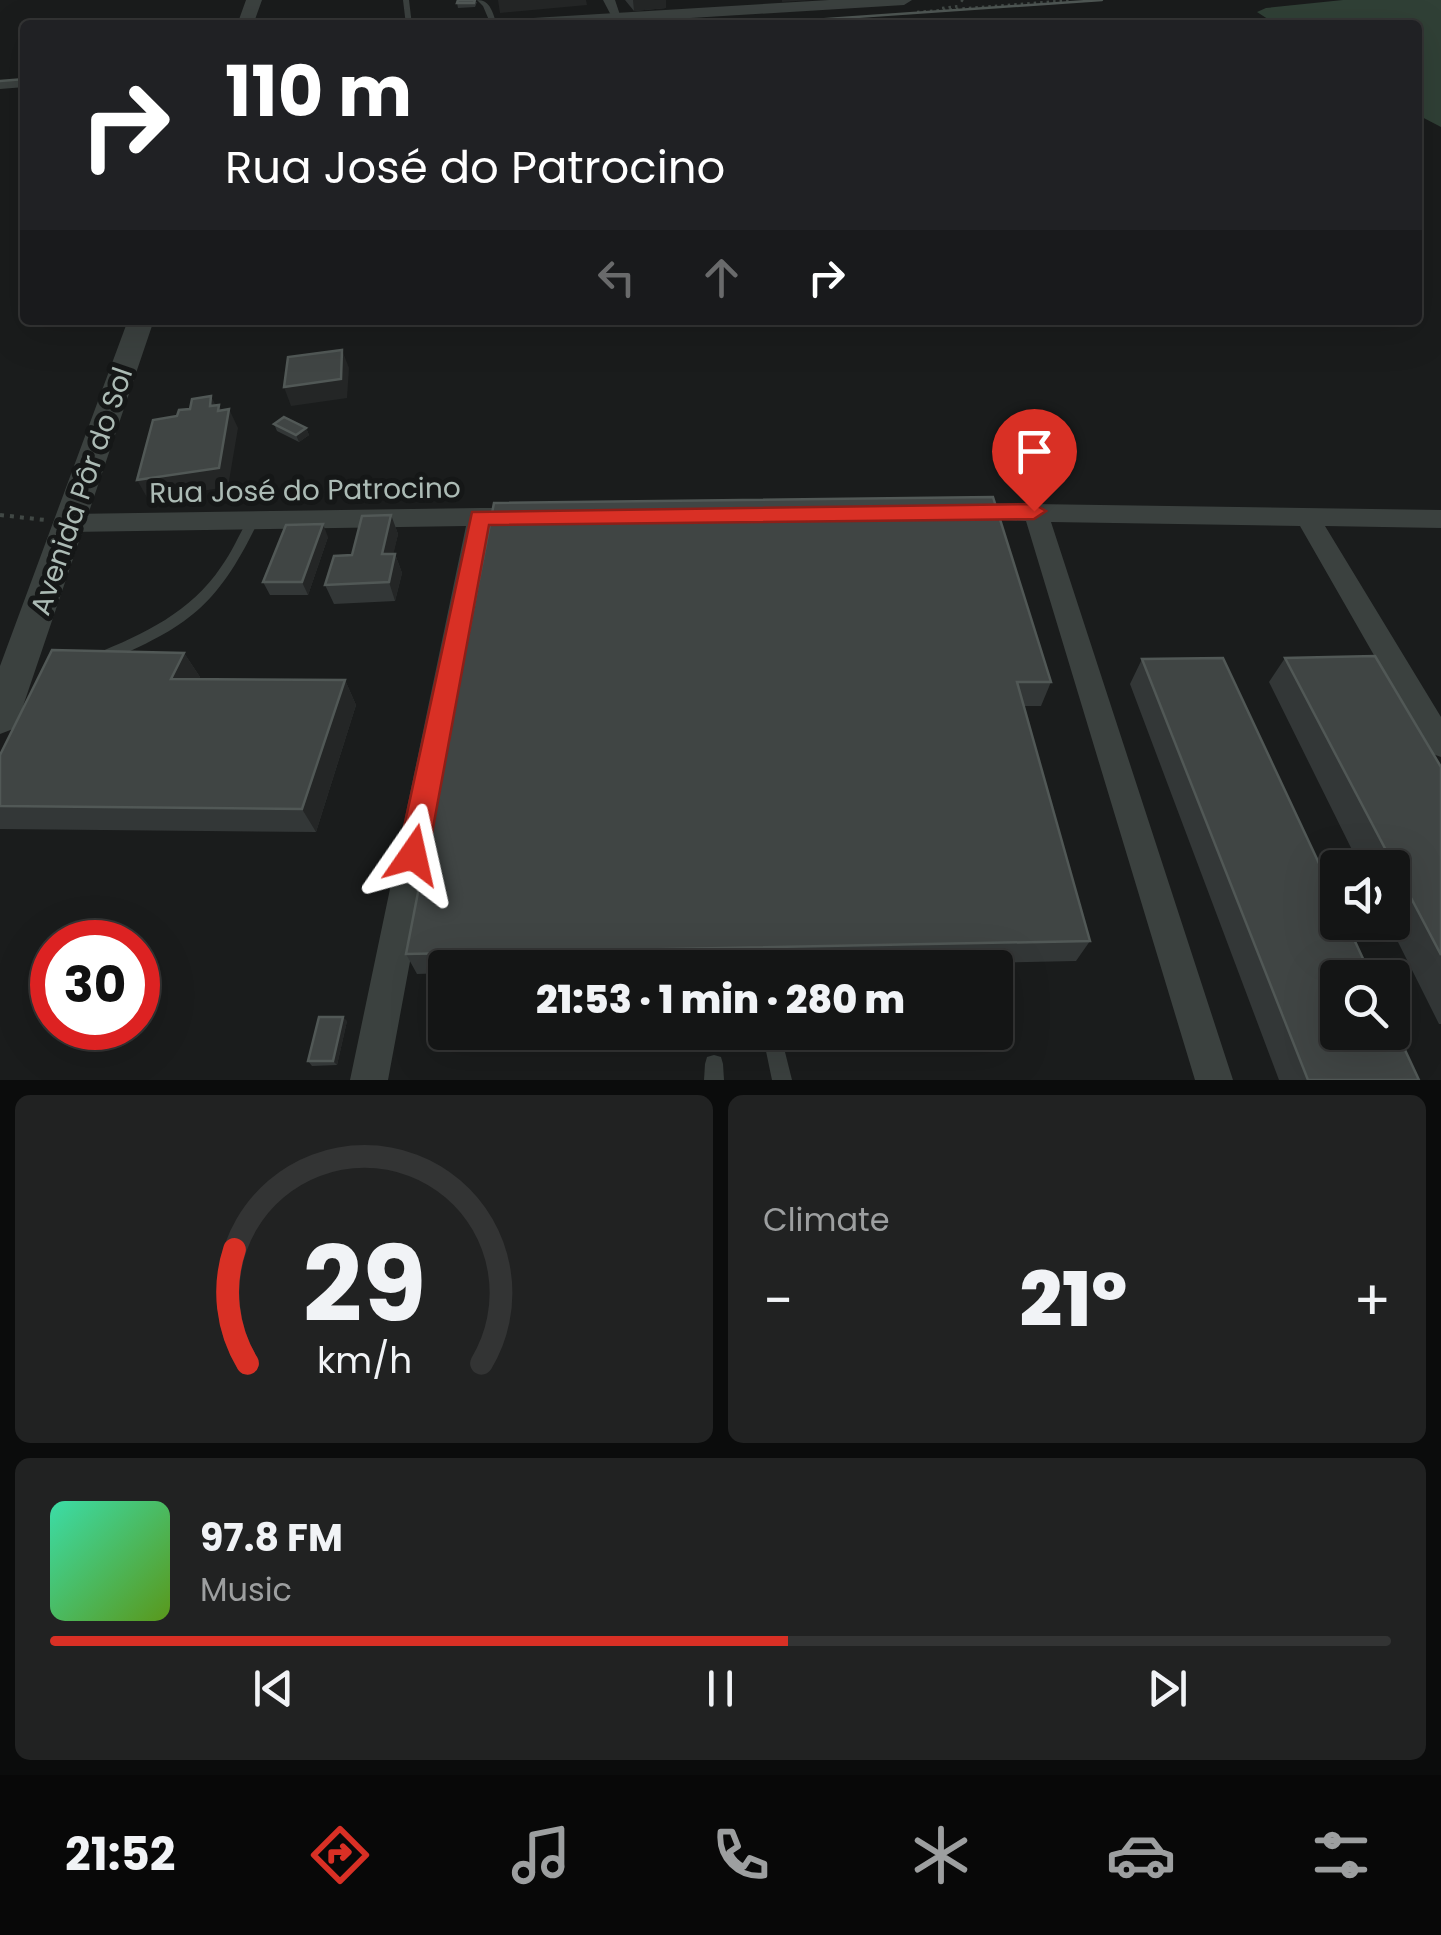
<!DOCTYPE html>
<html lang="en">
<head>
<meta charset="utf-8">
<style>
	:root { --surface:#141515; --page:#212222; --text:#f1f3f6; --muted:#9d9fa0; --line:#333434; --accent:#d93025 }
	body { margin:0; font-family:Poppins,sans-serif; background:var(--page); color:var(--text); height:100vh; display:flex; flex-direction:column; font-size:38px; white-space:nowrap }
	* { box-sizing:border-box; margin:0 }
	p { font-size:32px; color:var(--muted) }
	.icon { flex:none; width:55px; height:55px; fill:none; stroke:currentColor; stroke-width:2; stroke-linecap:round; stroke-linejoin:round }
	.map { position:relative; height:1080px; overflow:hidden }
	.panel { display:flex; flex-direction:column; gap:15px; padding:15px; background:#0b0c0c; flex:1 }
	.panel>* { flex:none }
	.hud { position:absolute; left:20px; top:20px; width:1402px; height:305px; border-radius:10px; box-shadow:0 10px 40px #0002,0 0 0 2px var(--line); background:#202124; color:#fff; overflow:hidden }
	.buttons { position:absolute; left:1320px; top:850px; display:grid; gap:20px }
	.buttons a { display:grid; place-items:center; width:90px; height:90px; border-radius:10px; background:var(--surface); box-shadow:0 10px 40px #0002,0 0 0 2px var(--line); font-size:50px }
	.speed { position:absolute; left:30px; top:920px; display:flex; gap:20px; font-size:50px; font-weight:700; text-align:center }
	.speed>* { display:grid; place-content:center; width:130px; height:130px; border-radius:50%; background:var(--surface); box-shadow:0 10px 40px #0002,0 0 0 2px var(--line); line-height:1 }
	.speed .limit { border:15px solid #d22; background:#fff; color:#111 }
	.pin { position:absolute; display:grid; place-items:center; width:85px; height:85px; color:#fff; margin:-102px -42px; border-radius:50% 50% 50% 0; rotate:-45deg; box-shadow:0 0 10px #0007 }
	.pin .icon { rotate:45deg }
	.me { position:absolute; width:110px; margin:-55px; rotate:11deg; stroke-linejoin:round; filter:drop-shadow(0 0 8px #0008) }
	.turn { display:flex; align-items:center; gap:35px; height:210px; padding:0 40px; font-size:45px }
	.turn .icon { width:130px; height:130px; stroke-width:2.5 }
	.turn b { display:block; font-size:70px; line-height:85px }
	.lanes { display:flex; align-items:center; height:95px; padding:0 40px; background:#0003; justify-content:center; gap:50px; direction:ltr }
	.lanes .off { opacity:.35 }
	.big { font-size:75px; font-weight:800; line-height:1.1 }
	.panel .widget { flex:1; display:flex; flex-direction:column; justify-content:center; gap:15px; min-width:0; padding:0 35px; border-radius:15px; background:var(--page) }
	.panel .dial { align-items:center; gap:0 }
	.dial svg { height:260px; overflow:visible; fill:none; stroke:var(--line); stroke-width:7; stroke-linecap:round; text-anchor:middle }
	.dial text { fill:var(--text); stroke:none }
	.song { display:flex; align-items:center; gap:30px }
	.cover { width:120px; height:120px; border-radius:15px; background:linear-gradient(135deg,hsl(160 70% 55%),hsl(90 70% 35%)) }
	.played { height:10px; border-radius:5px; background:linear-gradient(90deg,var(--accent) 55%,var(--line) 55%) }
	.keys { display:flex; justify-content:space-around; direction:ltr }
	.heat { display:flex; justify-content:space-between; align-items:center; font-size:55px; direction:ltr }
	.panel .tiles { flex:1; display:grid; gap:15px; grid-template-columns:1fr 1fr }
	.widget:last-child { grid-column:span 2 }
	.trip { position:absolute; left:428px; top:950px; width:585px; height:100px; border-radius:10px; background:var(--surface); box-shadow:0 10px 40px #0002,0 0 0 2px var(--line); font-weight:800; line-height:100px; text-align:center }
	.menu { display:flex; height:160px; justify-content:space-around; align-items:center; background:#080808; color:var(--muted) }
	.menu .icon { width:70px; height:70px }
	.menu .active { color:var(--accent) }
	.menu b { font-size:45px; color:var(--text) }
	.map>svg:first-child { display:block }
	.water { fill:#304036 }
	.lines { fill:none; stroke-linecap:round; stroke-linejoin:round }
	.path-far1 { stroke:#414845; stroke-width:2.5; stroke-dasharray:2.5 4; stroke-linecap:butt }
	.path { stroke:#414845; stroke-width:4; stroke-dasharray:4 6; stroke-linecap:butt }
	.service { fill:#3b413f; fill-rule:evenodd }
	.minor { fill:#3b413f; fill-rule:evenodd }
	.tertiary { fill:#3b413f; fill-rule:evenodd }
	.tram { stroke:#4e5653; stroke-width:2.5 }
	.wall { fill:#333737 }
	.shaded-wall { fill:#242626 }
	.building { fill:#404544; stroke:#515856; stroke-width:2.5 }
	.route { fill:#d93025; stroke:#8d1f18; stroke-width:2.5 }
	.labels { text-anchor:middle; stroke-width:10; stroke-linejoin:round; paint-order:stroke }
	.street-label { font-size:28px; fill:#acbbb5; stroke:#151717 }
</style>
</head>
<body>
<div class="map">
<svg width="1441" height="1080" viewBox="0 0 1441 1080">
	<rect width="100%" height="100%" fill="#1a1c1c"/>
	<!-- water -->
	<path class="water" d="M1343 0H1441V127L1418 115V25H1277L1257 12 1266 8Z"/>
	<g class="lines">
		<!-- path-far1 -->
		<path class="path-far1" d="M961 0 966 4
			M942 8 960 6
			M917 12 1072 0"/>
		<!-- path -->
		<path class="path" d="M0 515 45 520"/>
		<!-- service -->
		<path class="service" d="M403 0H409L412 25H406Z
			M477 0C491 0 493 14 497 25H491L483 6Z
			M692 14 697 15 674 25H666Z
			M252 518 258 522C218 605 189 627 105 662L100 664 95 662 93 658 95 654C144 634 191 612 221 567 232 552 239 535 248 519Z
			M762 1032H780L792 1080H772Z
			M714 1055 721 1057 723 1064 724 1080H704L705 1064 707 1057Z"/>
		<!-- minor -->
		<path class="minor" d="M603 0H615L622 21H614Z
			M25 79V87L0 89V81Z
			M966 503 1441 510V528L1325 526 1441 717V757L1430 753 1300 526 1051 522 1233 1080H1195L1026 521 957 518 954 512Z
			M480 508H526L538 517 526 526H491L388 1080H350L466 526 70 532 58 523 70 514Z"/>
		<!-- tertiary -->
		<path class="tertiary" d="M246 0H262L253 25H237Z
			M829 0H912L904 5 576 25H490L498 20Z
			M128 320H154L19 718 13 729 0 734V666Z"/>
		<!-- tram -->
		<path class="tram" d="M739 25 1102 0
			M0 81 25 79"/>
	</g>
	<!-- wall -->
	<path class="wall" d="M625 0H666V8L634 11Z
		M477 2 475 7 458 8 457 3Z
		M274 424 306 428 309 435 299 442 277 431Z
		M494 503 1051 682 1041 706H1024L1090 941 1076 961 741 968H445V973L417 974 406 954Z
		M391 515 398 534 393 554H395L402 573 395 601 334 604 325 585 352 555Z
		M328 537 308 595H270L263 582Z
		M184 653 200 677 198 679 345 680 356 705 316 832 0 829V755Z
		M1285 658 1441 767V1024H1439L1388 922H1392V868H1361L1269 682Z
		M1142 659 1419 1080H1279L1130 684Z
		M347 1021 337 1065 312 1066 308 1061Z"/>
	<!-- shaded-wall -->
	<path class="shaded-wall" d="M498 0H586L587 5 500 13Z
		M633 0H666V8L634 11Z
		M782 0H812L782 2Z
		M342 350 349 368 347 398 291 406 284 387Z
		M211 396 218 410 219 405 227 422 229 409 238 428 228 487 148 499 137 480 210 406Z
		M306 428 309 435 299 442 296 435Z
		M391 515 398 534 389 573 382 554Z
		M323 524 328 537 308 595 302 582Z
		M395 554 402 573 395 601 389 582Z
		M184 653 200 677 188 703 171 679Z
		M345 680 356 705 316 832 302 809Z
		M343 1017 347 1021 337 1065 333 1061Z"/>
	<!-- building -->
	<path class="building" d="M458 0H475L474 3H457Z
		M342 350 341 379 284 387 288 357Z
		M211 396 210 406 219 405 218 411 229 409 219 468 137 480 153 420 177 416 179 410 190 409 192 399Z
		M284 417 306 428 296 435 274 424Z
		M993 497 1051 682H1017L1090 941 406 954 494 503Z
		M391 515 382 554H395L389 582 325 585 334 556 352 555 362 516Z
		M323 524 302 582H263L286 525Z
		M52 650 184 653 171 679 345 680 302 809 0 806V755Z
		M1375 656 1441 767V955L1285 658Z
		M1223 658 1338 904V922H1346L1372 978H1338V1032H1392V1022L1419 1080H1308L1142 659Z
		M319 1017H343L333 1061H308Z"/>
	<!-- route -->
	<path class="route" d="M1034 504 1046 511 1034 519 489 525 428 855 424 865 413 869 402 865 398 855 472 512Z"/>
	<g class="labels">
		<!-- street labels -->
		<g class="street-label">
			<text transform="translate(305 490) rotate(-1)" y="10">Rua José do Patrocino</text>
			<text transform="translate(81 491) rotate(-71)" y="10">Avenida Pôr do Sol</text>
		</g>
	</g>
</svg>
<div class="buttons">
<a><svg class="icon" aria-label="sound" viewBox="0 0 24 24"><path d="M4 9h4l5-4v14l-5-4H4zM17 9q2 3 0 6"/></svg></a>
<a><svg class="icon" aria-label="search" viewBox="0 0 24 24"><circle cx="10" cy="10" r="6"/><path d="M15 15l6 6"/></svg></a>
</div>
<div class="speed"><div class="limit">30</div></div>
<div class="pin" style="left:1034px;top:511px;background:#d93025"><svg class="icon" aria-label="arrive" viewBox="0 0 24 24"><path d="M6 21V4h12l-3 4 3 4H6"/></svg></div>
<svg class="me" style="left:413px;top:855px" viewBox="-20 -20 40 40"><path d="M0-17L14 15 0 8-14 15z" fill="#d93025" stroke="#fff" stroke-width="4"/></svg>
<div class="trip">21:53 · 1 min · 280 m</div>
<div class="hud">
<div class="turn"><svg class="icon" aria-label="right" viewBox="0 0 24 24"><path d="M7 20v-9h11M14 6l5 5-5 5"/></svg><div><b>110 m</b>Rua José do Patrocino</div></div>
<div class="lanes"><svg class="icon off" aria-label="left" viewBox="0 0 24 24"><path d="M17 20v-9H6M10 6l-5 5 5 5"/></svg><svg class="icon off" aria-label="ahead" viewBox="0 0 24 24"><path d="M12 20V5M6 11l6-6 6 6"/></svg><svg class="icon" aria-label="right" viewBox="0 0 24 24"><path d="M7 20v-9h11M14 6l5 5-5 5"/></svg></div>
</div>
</div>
<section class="panel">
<div class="tiles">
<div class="widget dial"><svg viewBox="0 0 100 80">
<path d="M14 69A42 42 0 1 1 86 69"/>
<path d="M14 69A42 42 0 0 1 10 34" stroke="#d93025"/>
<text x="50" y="56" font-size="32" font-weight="700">29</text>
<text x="50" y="72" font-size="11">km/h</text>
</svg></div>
<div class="widget"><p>Climate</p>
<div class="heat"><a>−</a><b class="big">21°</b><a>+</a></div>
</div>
<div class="widget">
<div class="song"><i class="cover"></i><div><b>97.8 FM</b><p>Music</p></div></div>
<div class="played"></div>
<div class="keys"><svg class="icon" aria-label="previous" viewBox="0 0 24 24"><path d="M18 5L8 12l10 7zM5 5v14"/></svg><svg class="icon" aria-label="pause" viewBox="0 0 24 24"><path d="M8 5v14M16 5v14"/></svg><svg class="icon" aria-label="next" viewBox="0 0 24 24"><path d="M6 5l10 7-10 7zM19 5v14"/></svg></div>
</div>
</div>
</section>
<nav class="menu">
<b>21:52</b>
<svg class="icon active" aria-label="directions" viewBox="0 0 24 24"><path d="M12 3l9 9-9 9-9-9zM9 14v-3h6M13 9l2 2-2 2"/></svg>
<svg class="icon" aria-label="music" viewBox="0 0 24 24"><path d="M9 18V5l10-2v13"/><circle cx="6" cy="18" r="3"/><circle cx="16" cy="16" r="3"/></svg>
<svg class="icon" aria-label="phone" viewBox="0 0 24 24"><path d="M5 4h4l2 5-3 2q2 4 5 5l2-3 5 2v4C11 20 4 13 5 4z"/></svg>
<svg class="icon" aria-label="climate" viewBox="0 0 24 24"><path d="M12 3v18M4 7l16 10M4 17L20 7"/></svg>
<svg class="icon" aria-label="car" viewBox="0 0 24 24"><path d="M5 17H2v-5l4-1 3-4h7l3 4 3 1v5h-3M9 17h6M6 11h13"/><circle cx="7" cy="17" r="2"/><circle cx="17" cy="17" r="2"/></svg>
<svg class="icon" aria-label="filters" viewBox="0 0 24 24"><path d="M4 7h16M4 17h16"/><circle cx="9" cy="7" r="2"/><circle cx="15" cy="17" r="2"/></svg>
</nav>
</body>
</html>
